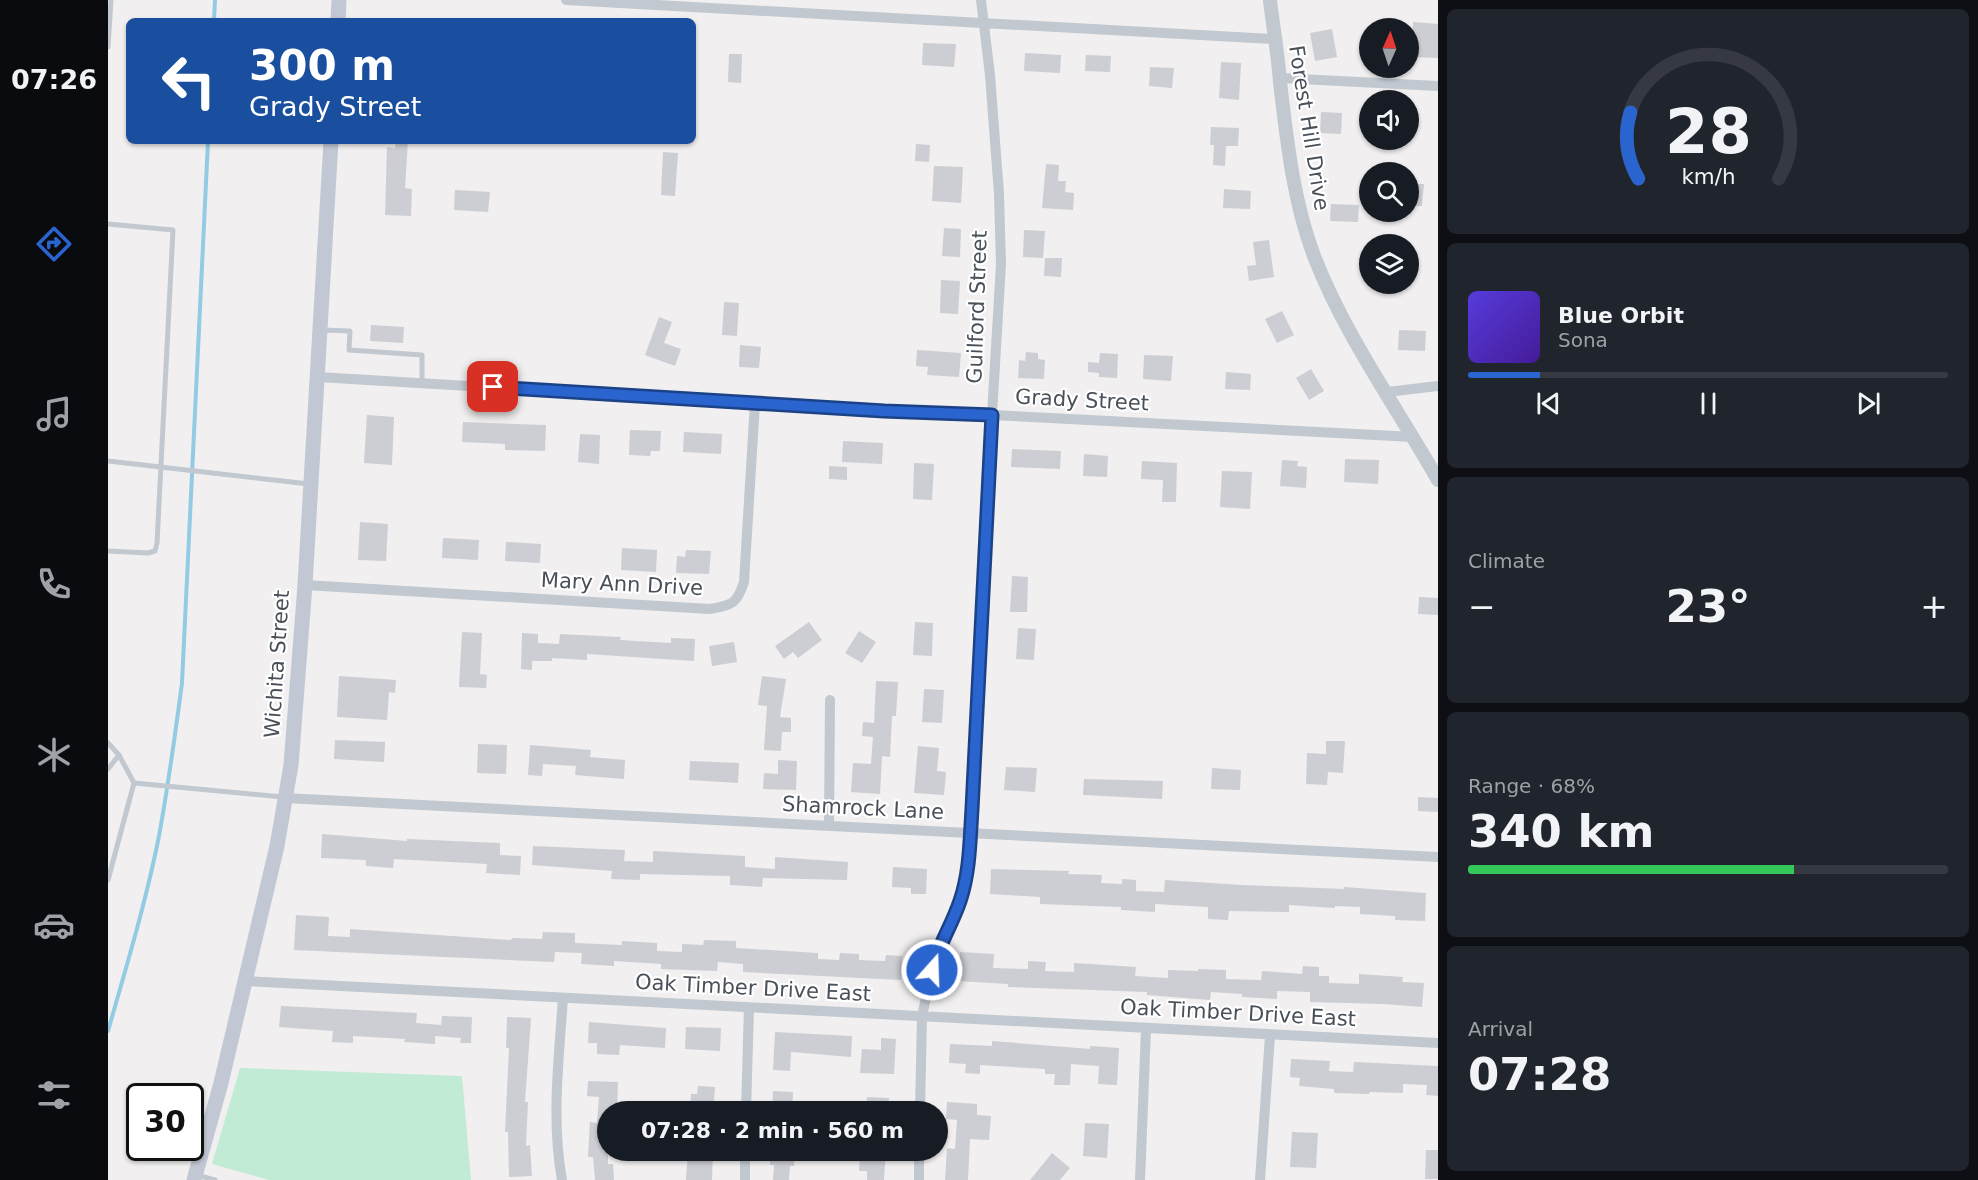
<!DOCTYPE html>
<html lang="en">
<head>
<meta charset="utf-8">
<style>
	:root { --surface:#171b24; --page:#20242c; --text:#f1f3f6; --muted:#9ea1a6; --line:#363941; --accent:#2a64cf }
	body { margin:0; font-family:"DejaVu Sans",sans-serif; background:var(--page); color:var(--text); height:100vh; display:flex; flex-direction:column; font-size:22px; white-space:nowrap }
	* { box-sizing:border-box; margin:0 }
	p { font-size:20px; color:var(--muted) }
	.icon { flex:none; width:33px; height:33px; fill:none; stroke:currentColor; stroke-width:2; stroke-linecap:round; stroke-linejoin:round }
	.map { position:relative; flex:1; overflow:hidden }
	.panel { display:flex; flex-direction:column; gap:9px; padding:9px; background:#0d0f14; width:540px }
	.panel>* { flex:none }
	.guide { position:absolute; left:18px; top:18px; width:570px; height:126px; border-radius:9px; box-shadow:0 2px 4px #0004; background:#1a4fa0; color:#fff; overflow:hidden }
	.needle { width:39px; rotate:3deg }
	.fabs { position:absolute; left:1251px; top:18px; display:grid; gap:12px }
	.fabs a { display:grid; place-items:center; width:60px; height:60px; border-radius:50%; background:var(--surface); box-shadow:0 2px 4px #0004; font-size:30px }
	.speed { position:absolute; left:18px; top:1083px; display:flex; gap:12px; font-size:30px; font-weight:700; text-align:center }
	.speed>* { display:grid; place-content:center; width:78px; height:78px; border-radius:50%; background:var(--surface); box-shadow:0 2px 4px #0004; line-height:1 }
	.speed .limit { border:3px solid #111; border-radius:9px; background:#fff; color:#111 }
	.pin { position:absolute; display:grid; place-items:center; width:51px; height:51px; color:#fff; margin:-26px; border-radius:12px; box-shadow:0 3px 9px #0006 }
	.me { position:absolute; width:66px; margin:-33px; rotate:20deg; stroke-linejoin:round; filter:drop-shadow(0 0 4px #0008) }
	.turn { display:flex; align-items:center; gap:21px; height:126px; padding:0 24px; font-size:27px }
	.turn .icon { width:78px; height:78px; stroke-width:2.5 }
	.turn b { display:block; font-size:42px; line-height:51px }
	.big { font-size:45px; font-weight:600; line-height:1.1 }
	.panel .tile { flex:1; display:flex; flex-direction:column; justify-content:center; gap:9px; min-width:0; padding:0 21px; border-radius:9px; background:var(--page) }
	.panel .dial { align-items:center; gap:0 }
	.dial svg { height:156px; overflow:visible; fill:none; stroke:var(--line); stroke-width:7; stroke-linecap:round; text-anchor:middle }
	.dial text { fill:var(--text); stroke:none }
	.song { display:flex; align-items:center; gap:18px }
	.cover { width:72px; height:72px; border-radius:9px; background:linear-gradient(135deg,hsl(250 70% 55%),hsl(260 70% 35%)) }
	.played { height:6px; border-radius:3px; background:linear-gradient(90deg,var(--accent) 15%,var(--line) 15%) }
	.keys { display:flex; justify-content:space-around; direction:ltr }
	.heat { display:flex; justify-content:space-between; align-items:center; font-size:33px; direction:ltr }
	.charge { height:9px; border-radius:4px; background:linear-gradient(90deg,#34c759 68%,var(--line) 0) }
	.trip { position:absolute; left:489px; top:1101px; width:351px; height:60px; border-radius:30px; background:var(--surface); box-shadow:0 2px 4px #0004; font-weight:600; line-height:60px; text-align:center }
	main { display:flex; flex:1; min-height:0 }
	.tabs { display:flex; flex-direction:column; width:108px; justify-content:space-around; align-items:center; background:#090b0e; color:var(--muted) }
	.tabs .icon { width:42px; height:42px }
	.tabs .active { color:var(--accent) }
	.tabs b { font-size:27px; color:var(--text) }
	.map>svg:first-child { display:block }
	.green { fill:#c1ebd5 }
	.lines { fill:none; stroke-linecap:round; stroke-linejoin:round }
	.stream { stroke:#92cbe3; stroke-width:4 }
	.building { fill:#ccced3 }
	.service { stroke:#c1c8cf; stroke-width:5 }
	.minor { stroke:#c1c8cf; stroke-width:10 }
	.tertiary { stroke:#c1c8cf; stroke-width:14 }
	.secondary { stroke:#c1c8d4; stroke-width:15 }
	.route-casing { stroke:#1b4187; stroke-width:15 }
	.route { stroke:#2a64cf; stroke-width:10 }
	.labels { text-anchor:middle; stroke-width:4.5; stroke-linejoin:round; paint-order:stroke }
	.street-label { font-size:21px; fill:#49505a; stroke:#fff }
</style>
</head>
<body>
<main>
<nav class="tabs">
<b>07:26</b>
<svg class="icon active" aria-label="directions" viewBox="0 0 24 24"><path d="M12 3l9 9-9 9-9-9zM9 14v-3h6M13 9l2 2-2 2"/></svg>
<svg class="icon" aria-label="music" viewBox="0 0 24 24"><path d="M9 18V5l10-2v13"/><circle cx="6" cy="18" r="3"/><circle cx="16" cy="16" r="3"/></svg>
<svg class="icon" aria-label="phone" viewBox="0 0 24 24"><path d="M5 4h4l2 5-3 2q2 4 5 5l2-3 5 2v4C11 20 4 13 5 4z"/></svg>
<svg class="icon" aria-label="climate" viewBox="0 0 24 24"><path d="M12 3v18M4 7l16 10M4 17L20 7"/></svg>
<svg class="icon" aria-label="car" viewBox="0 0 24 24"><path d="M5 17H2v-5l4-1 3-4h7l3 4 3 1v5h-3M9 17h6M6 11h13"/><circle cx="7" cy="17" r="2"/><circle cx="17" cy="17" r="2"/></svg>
<svg class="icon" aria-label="filters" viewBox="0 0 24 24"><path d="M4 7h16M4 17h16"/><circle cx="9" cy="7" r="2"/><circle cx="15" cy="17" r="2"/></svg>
</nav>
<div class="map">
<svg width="1330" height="1180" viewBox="0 0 1330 1180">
	<rect width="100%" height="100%" fill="#f1efef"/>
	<!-- green -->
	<path class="green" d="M132 1068 354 1076 363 1180H161L104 1164Z"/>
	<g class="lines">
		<!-- stream -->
		<path class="stream" d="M106 21 107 0
			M0 1031C18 968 37 905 50 841 60 789 67 735 74 683L100 141"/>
	</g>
	<!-- building -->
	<path class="building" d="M1305 22 1330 24V58L1303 57Z
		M1224 29 1229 57 1207 61 1202 33Z
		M815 43 848 44 846 67 814 65Z
		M917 53 953 55 952 73 916 71Z
		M621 54H634L633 83 620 82Z
		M978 55 1003 56 1002 72 977 71Z
		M1113 62 1133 63 1131 100 1111 98Z
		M1042 67 1066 68 1064 88 1041 86Z
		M1213 112 1234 113 1233 134 1212 133Z
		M1103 127 1131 128 1130 146H1118L1117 166 1105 165 1106 145H1102Z
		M288 141H300L297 188 304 189 303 216 277 215 279 147 287 148Z
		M808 144 822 145 821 162 807 161Z
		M555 152 570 153 567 196 553 195Z
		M938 164 951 165 950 181H958L957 192 966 193 965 210 934 208Z
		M826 166 855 167 853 203 824 201Z
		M1300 184H1316L1314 206H1300Z
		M1116 189 1143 191 1142 209 1115 208Z
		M347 190 382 192 380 212 346 210Z
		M1223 204 1251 205 1250 222 1222 221Z
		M836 228 853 229 852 257 834 256Z
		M916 230 937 231 935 258 915 257Z
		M1161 240 1166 277 1141 281 1139 266 1148 265 1145 242Z
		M937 258H954L953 277 936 276Z
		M833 280 852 281 850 314 832 313Z
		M616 302 631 303 629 336 614 335Z
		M1174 311 1186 335 1169 343 1157 319Z
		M551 317 564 322 556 343 573 349 567 366 537 355Z
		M263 325 296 327 295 343 262 341Z
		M1291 330 1318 331 1317 351 1290 350Z
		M632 345 653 347 651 368 631 367Z
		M809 350 853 353 851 377 819 375 820 367 808 366Z
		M918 352 930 353V359L937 360 936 379 910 378 911 360 917 361Z
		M992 353 1010 354 1009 378 991 377V373L980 372V362L991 363Z
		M1036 355 1065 356 1063 381 1035 379Z
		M1203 369 1216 391 1201 400 1188 378Z
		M1118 372 1143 374 1142 390 1117 389Z
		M259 415 286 417 284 465 256 463Z
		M355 422 438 425 437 451 397 450V444L354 442Z
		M522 430 553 431 552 451H543L542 456 521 455Z
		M576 432 614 434 613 454 575 452Z
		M472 434 492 435 491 464 470 462Z
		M735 441 775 443 774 464 734 462Z
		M904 449 953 451 952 469 903 467Z
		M976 454 1000 456 999 477 975 476Z
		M1237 459 1271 460 1270 484 1236 482Z
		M1174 460 1190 461 1189 466 1199 467 1198 488 1172 486Z
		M1034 461 1069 463 1068 502H1054L1055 480 1033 479Z
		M806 463 826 464 824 500 805 499Z
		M721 466 739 467V480L721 479Z
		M1114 471 1144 472 1142 509 1112 507Z
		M252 522 280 524 278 561 250 560Z
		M335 538 371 540 370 560 334 558Z
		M398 542 433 544 432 563 397 561Z
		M514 548 549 550 548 572 513 570Z
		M578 550 603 551 601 574 568 573 569 556 577 557Z
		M904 576 920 577 919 612H902Z
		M1311 597 1330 598V615L1310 614Z
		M701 622 714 640 690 658 685 652 676 659 667 646Z
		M807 622 825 623 824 656 805 655Z
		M910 628 928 629 926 660 908 659Z
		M751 631 768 642 754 663 737 653Z
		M354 632 374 633 372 674 379 675 378 688 351 687Z
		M414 633 430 634V643L451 644 452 634 513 637 512 640 563 643V638L587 639 586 661 479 654V660L444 658V661H424V670L413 669Z
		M626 642 629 662 604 666 601 646Z
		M231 676 288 680 287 693 281 692 279 720 229 717Z
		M654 676 678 679 672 717 683 718V732H674L673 751 656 750 659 706 650 705Z
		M768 681 790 682 788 716H784L782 757 774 756 772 794 743 792 745 763 763 764 765 737 754 736 755 722 766 723Z
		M816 689 836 690 834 723 814 722Z
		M227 740 277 742 276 762 226 759Z
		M1218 741H1237L1235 773 1220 772 1219 785 1198 784 1199 753 1218 754Z
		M370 744 399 745 398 774 369 773Z
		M422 745 483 750 482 757 517 760 516 779 467 775 468 766 435 764 434 776 420 775Z
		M810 746 831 748 829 771 838 772 836 795 806 793Z
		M670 760 689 761 688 790 655 789 656 773 670 774Z
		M582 761 631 763 630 783 581 780Z
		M898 767 929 768 927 792 896 790Z
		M1104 768 1133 770 1132 790 1103 789Z
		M976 779 1055 781 1054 799 975 795Z
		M1310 797 1330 798V812L1310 811Z
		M214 834 299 841V839L392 843V855L413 856 412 875 378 873 379 864 286 859 285 868 258 866V860L213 858Z
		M425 846 517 850 516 861 545 862V851L637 856V867L667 869V857L740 862 739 880 655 878 654 887 622 885V876L532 874V880L503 879 504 871 424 865Z
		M785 867 819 869 818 894H803V888L784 887Z
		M883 869 961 871 960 874 994 875 993 883 1014 884V879L1028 880V891L1056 892 1057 880 1134 885 1236 889V887L1318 893 1317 921 1287 920V916L1252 914V907L1227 906V908L1181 905V912L1121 911 1120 920 1100 919V907L1047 904V912L1013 910V907L932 904V897L882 894Z
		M188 915 221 917 220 936 242 937V929L403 940 404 938 434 939 435 932 467 933V943L514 945V941L549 943V951L574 952V944L595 945 596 940 628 941V948L710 953V959L731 960 732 953 751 954V960L777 961 778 955 794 956 793 980 635 972V964L610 962 609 971 553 969V964L506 961V966L473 964 474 953 447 952 446 962 186 950Z
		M852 952 886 954 885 968 920 969V961L938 962 937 971 966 972V963L983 964 1028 967 1027 976 1060 978V970L1090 971V969L1118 970V979L1153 980 1154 971 1194 974 1195 966 1211 967V976H1221V983L1251 984V974L1295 977 1294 982 1316 983 1314 1007 1275 1004 1202 1002V992L1169 991V999L1134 997V994L1103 992 1102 1000 1039 995V992L900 987V984L850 981Z
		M173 1006 309 1013 308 1023 333 1025 334 1016 364 1017 363 1043H352L353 1038 327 1036V1044L296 1042 297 1039 245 1036V1043L224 1042 225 1031 171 1027Z
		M399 1017 423 1018 417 1102H420L418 1146 422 1145 424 1176 401 1177 400 1132H397L401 1048H398Z
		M481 1022 558 1028 557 1048 512 1045 511 1055 489 1054V1043H480Z
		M578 1027 613 1028 612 1051 577 1049Z
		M667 1032 744 1036 743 1057 683 1052 682 1071 665 1070Z
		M773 1038 788 1039 786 1074 752 1073 754 1049 773 1050Z
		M884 1041 982 1049V1046L1011 1048 1009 1085 990 1084 991 1066 963 1064 962 1085H946L947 1074H937V1069L872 1065V1074L857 1073 858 1064 841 1063 842 1044 884 1046Z
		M1183 1059 1222 1061 1221 1071 1245 1072 1246 1062 1330 1066V1096L1318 1095 1319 1085 1295 1084V1093L1262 1092 1261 1094 1226 1093V1089L1191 1086 1192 1078 1182 1077Z
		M480 1081 510 1082 509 1112H500V1164H505L506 1180H487L485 1157H480L482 1122 489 1123 491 1097 479 1096Z
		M590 1086 607 1087 605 1112H582L583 1094H589Z
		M665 1091 685 1092 684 1112H664Z
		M759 1097 781 1098 780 1112H758Z
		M839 1102 869 1104V1115L883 1116 881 1140 862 1139 860 1180H837L839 1148 847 1149 849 1120 838 1119Z
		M977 1123 1001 1124 999 1158 975 1156Z
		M1184 1132 1210 1133 1208 1168 1182 1167Z
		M580 1150H605L604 1180H578Z
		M662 1150H687L686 1166H682L681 1180H665L666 1165H662Z
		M761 1150H778L776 1180H759V1171H751L752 1155 761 1156Z
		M1318 1150H1330V1179H1317Z
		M944 1153 962 1168 952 1180H922Z"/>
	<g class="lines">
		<!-- service -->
		<path class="service" d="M0 47 3 0
			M0 224 65 230 49 543 47 551 40 553 0 551
			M214 330 242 331 241 350 314 355V383
			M0 461 201 484
			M0 743 11 755
			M0 769 11 755 26 783 175 797
			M0 880 26 783
			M88 1175 107 1180"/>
		<!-- minor -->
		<path class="minor" d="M458 0 1166 39
			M1172 78 1330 86
			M210 377 776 411 884 415 1306 437
			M1279 392 1330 386
			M197 585 602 609C624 605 629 604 636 582L647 403
			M177 798 1330 857
			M721 826 722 700
			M137 981 1330 1043
			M638 1112 641 1007
			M812 1112 814 1016 827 957 853 900 859 868 864 809 884 415 893 264 891 194 882 75 873 0
			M637 1150V1180
			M811 1150V1180
			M454 1180C443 1120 451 1058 455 998
			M1032 1180 1038 1029
			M1152 1180 1162 1035"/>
		<!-- tertiary -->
		<path class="tertiary" d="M1162 0C1165 27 1170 54 1172 82 1179 141 1185 200 1206 256 1237 336 1288 406 1330 480"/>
		<!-- secondary -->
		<path class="secondary" d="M230 21 231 0
			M86 1180 113 1083 169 846 183 765 197 585 223 141"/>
	</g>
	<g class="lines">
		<defs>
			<path id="route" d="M385 387 776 411 884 415 864 809C862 839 862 872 852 901 844 925 830 946 824 970"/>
		</defs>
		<!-- route casing -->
		<use href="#route" class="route-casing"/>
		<!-- route -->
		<use href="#route" class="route"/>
	</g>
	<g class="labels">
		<!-- street labels -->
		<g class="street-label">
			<text transform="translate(1201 128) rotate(81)" y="7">Forest Hill Drive</text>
			<text transform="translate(869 307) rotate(-88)" y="7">Guilford Street</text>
			<text transform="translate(974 400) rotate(3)" y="7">Grady Street</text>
			<text transform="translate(514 584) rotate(3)" y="7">Mary Ann Drive</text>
			<text transform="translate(169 664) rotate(-86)" y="7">Wichita Street</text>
			<text transform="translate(755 808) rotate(3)" y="7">Shamrock Lane</text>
			<text transform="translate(645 988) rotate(3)" y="7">Oak Timber Drive East</text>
			<text transform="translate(1130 1013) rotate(3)" y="7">Oak Timber Drive East</text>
		</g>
	</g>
</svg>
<div class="fabs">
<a><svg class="needle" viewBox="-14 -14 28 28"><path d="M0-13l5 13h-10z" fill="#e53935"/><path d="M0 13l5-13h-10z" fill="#9ea1a6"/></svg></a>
<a><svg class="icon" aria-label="sound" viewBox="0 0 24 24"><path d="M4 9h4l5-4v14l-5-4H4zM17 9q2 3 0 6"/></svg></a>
<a><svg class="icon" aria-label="search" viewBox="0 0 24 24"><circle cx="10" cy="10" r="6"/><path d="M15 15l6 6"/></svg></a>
<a><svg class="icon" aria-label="layers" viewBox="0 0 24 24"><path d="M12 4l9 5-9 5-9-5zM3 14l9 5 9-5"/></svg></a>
</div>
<div class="speed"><div class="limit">30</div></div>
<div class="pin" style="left:385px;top:387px;background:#d93025"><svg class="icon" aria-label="arrive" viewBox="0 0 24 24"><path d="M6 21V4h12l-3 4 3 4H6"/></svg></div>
<svg class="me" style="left:824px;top:970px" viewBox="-20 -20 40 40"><circle r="17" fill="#2a64cf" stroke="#fff" stroke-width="3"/><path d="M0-11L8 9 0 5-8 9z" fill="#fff"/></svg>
<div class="trip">07:28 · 2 min · 560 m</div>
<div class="guide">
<div class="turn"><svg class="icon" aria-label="left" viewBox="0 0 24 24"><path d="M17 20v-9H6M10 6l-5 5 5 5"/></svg><div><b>300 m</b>Grady Street</div></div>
</div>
</div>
<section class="panel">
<div class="tile dial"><svg viewBox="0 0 100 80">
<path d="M14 69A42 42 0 1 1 86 69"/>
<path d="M14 69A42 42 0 0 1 10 35" stroke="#2a64cf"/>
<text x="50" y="56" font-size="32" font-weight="700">28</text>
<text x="50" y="72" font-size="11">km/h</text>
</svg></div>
<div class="tile">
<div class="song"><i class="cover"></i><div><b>Blue Orbit</b><p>Sona</p></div></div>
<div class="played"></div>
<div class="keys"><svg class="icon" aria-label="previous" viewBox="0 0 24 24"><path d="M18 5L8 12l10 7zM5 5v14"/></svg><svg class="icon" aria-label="pause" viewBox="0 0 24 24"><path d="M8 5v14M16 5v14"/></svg><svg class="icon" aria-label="next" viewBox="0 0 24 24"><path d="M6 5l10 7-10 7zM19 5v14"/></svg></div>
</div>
<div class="tile"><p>Climate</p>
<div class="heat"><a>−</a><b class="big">23°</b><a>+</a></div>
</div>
<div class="tile"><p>Range · 68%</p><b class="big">340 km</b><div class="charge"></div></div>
<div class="tile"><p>Arrival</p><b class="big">07:28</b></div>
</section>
</main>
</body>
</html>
